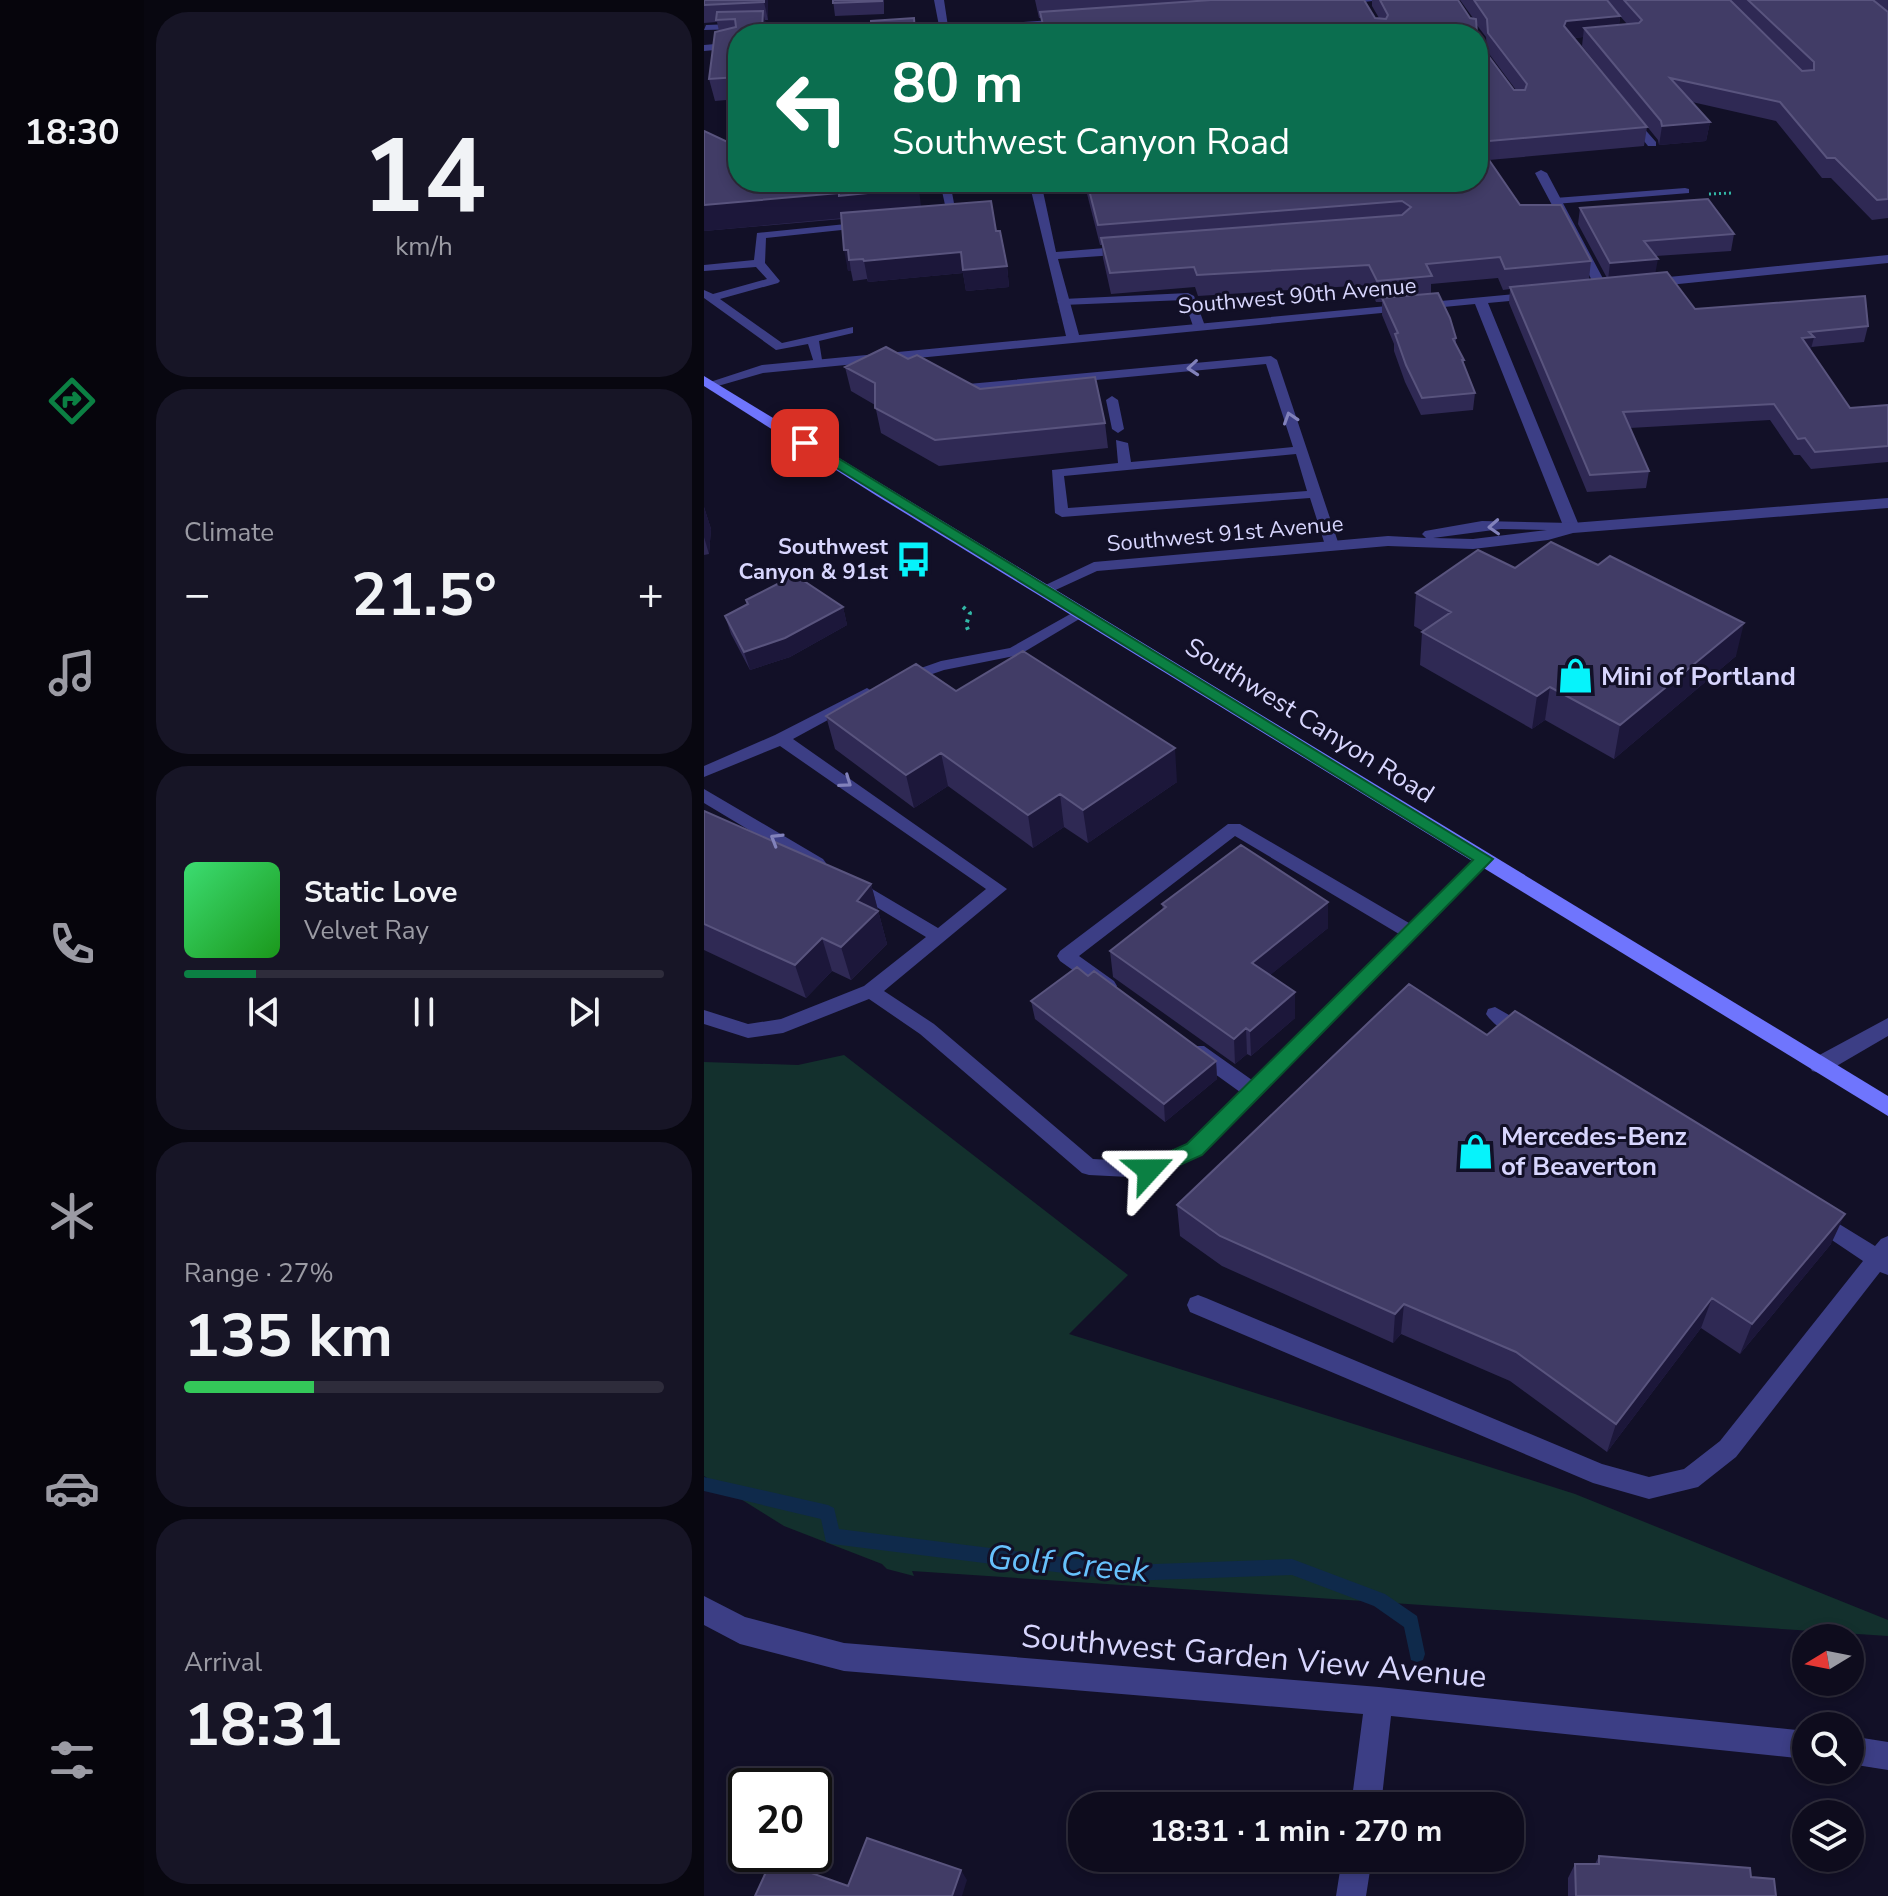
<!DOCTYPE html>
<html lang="en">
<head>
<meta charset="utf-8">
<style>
	:root { --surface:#0e0c1d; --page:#171526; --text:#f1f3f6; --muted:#9b9ba4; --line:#2e2c3b; --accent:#0b8043 }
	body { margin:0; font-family:"Nunito Sans",sans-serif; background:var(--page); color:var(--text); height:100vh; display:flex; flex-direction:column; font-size:30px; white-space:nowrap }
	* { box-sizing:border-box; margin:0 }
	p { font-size:26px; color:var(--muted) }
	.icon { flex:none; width:44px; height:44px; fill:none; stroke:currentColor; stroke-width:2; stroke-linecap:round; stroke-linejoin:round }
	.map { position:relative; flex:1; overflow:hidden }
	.panel { display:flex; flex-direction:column; gap:12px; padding:12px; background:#080710; width:560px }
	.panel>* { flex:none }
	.banner { position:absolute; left:24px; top:24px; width:760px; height:168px; border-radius:32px; box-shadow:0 4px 12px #0003,0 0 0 2px var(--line); background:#0b6e4f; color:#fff; overflow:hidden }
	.needle { width:52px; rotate:260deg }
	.buttons { position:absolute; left:1088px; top:1624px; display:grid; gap:16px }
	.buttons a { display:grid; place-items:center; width:72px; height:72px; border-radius:50%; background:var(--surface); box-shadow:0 4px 12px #0003,0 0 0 2px var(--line); font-size:40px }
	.speed { position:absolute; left:24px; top:1768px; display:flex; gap:16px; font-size:40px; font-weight:700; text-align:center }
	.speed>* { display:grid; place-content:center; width:104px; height:104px; border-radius:50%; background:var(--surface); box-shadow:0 4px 12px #0003,0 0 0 2px var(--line); line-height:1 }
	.speed .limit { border:4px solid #111; border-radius:12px; background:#fff; color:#111 }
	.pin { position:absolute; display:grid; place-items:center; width:68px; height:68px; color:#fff; margin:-34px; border-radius:16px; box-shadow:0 4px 12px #0006 }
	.me { position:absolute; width:88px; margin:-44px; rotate:66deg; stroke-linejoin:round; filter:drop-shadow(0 0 6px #0008) }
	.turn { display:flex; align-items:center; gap:28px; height:168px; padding:0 32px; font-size:36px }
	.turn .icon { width:104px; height:104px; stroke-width:2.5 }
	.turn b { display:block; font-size:56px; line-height:68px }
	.big { font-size:60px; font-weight:700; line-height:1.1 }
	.panel .tile { flex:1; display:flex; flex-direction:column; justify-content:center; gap:12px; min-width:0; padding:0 28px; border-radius:32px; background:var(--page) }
	.panel .dial { align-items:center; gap:0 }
	.dial b { font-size:104px; line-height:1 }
	.song { display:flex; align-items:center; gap:24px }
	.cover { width:96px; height:96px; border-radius:12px; background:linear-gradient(135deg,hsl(140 70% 55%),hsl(120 70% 35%)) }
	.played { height:8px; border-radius:4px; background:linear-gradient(90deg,var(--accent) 15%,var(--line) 15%) }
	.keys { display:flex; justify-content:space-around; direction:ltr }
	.heat { display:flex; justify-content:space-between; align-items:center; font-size:44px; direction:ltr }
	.charge { height:12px; border-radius:6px; background:linear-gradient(90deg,#34c759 27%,var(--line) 0) }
	.trip { position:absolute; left:364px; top:1792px; width:456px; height:80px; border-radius:32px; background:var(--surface); box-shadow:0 4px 12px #0003,0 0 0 2px var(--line); font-weight:700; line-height:80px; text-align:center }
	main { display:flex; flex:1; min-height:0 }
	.tab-bar { display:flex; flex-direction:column; width:144px; justify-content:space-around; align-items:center; background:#06050c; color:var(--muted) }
	.tab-bar .icon { width:56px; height:56px }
	.tab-bar .on { color:var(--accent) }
	.tab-bar b { font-size:36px; color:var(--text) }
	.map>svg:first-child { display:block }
	.green { fill:#13302d }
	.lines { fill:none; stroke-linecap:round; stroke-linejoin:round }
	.stream { fill:#0f2a4b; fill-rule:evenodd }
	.path-far1 { stroke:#32b7a6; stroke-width:3; stroke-dasharray:2 3; stroke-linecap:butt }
	.path { stroke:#32b7a6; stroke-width:4; stroke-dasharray:3 5; stroke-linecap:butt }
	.service { fill:#3c3e85; fill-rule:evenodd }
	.minor { fill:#3c3e85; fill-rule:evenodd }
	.tertiary { fill:#3c3e85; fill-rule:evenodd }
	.secondary { fill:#6f75fd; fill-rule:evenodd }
	.wall { fill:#2f2954; fill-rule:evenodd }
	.shaded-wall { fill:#1c173a }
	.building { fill:#413c66; stroke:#59547e; stroke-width:2 }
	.oneway { stroke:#8282bb }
	.route { fill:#0b8043; stroke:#07532c; stroke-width:2 }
	.labels { text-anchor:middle; stroke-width:6; stroke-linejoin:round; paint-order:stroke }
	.far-street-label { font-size:22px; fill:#d8d6fe; stroke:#121027 }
	.far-poi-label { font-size:22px; font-weight:bold; fill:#d8d6fe; stroke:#121027; text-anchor:end }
	.poi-label { font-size:26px; font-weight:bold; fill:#d8d6fe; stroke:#121027; text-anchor:start }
	.street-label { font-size:26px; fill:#d8d6fe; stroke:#121027 }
	.near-street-label { font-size:32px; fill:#d8d6fe; stroke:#121027 }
	.near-water-label { font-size:34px; font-style:italic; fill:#66c1fc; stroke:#121027 }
</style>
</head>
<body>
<main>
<nav class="tab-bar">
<b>18:30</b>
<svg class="icon on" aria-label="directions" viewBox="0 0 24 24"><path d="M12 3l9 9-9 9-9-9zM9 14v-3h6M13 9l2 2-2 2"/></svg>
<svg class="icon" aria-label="music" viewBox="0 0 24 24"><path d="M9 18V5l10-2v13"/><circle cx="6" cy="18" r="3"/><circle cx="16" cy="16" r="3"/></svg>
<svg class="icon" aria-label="phone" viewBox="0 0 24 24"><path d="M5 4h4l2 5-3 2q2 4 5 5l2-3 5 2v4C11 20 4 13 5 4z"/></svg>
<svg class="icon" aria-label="climate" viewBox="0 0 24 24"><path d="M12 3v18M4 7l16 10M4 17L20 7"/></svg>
<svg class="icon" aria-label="car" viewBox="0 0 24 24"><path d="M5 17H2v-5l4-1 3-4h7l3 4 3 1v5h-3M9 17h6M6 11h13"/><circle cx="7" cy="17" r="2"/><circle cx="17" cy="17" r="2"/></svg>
<svg class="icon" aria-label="filters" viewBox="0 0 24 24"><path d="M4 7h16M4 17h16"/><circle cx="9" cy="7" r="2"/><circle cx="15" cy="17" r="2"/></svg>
</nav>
<section class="panel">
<div class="tile dial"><b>14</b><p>km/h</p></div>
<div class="tile"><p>Climate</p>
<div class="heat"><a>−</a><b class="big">21.5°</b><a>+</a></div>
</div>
<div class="tile">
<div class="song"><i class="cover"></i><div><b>Static Love</b><p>Velvet Ray</p></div></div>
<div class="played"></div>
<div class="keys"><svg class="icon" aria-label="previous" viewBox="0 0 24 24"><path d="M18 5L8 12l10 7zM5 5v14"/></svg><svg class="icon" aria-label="pause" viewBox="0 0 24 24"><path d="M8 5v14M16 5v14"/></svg><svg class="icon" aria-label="next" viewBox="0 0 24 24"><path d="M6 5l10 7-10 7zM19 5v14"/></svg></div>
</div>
<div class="tile"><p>Range · 27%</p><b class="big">135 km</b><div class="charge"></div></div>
<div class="tile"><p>Arrival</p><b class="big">18:31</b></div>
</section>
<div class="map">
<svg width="1184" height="1896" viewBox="0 0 1184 1896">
	<rect width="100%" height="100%" fill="#121027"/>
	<!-- green -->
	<path class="green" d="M140 1055 424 1275 365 1334 871 1494 1184 1620V1636L208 1571 210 1576 183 1569 178 1564 80 1526 0 1476V1062L94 1065Z"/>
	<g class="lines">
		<!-- stream -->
		<path class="stream" d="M0 1477 124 1505 130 1508 135 1529 423 1565 588 1559 681 1594 713 1616 721 1654 719 1660 713 1662 707 1660 700 1627 670 1606 588 1575 423 1581 128 1544 122 1542 117 1519 0 1491Z"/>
		<!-- path-far1 -->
		<path class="path-far1" d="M1005 194 1029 193"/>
		<!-- path -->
		<path class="path" d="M259 607 266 613 262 625 265 632"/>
		<!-- service -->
		<path class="service" d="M82 22 94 26 96 34H88L87 30 81 28 0 30 2 25Z
			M774 34 779 37 780 52 787 66H781L774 57Z
			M924 117H930L952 142V146H944L924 121Z
			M236 182H246L253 219 240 221 235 218 243 214Z
			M981 188 985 189V193L851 204 846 201 851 198Z
			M162 222 166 223V227L62 238 61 263 76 281 74 283 16 299 78 343 149 327V333L115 341 119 366H111L104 344 72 350 0 298V290L9 294 63 279 52 267 0 271V265L50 260 53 233Z
			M484 293 490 296 501 326 499 329 489 326 480 300 359 305 353 302 359 299Z
			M567 356 573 360 635 545 633 548H623L621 545 606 498 358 517 351 513 348 470 414 463 412 440 424 443 427 462 589 447 562 364 263 392 245 383 251 379 264 384ZM592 454 603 491 364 508 360 476Z
			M408 396 414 400 420 429 414 433 408 429 402 400Z
			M377 608 384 612 382 615 315 655 240 670 202 683 194 678 197 675 237 661 306 648Z
			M163 688 171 693 168 696 89 739 303 889 180 991 230 1024 389 1159 443 1162 484 1143 536 1092 486 1056 483 1051 486 1046H500L548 1080 695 934 531 836 375 956 410 981 413 986 410 991H398L356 961 353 956 356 951 524 824H536L705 923 774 855 780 853 789 859 498 1155 445 1178 385 1175 378 1173 216 1034 165 999 79 1033 44 1038 0 1024V1010L44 1024 77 1019 160 986 222 937 146 891 143 887 146 883H158L234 928 282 889 76 746 0 777V766L71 735Z
			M0 789 119 859 122 863 119 867H107L0 803Z
			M791 1007 826 1027 828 1032 826 1037C811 1041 790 1026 782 1014L784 1009Z
			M1114 1211 1171 1246 1177 1239 1184 1236V1275L1176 1272 1032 1457 994 1487 945 1499 889 1483 486 1312 483 1305 486 1298 494 1295 502 1298 898 1464 945 1477 980 1469 1016 1441 1159 1261 1107 1226 1104 1220 1107 1214Z"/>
		<!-- minor -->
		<path class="minor" d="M230 0H240L245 33 236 31Z
			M837 170 843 173 904 288 903 291 892 288 831 173Z
			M325 182H337L352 252 426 246 432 250 426 254 354 259 375 335 834 292 835 295 829 299 784 303 876 528 868 533 860 528 771 304 59 373 7 388 0 384 58 365 362 336Z
			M1184 255V263L945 287 939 283 945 279Z
			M1184 1018V1036L1124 1071 1116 1073 1108 1071 1105 1065 1108 1059Z
			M0 1596 41 1617 140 1643 675 1687 1102 1731V1759L687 1716 677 1806H647L659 1714 140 1671 36 1644 0 1625Z
			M1146 1736 1184 1742V1770L1146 1764Z
			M638 1858H668L662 1896H632Z"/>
		<!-- tertiary -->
		<path class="tertiary" d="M634 0H678L630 5V1Z
			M362 19 365 24 236 34H190L195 31Z
			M34 42V48L0 51V45Z
			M1184 498V508L869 533 844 540 769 549 684 546 393 571 345 593H333L331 590 390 562 684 536 722 538 718 534 721 531 778 521 868 523ZM797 529 843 530 769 539 729 538Z"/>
		<!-- secondary -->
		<path class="secondary" d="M0 376 1184 1096V1116L173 496 0 386Z"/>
	</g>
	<!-- wall -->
	<path class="wall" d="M0 0H64V20H61L63 31 34 34V99L11 101 5 79 15 31 13 22 0 23Z
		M129 0H180V14L131 16Z
		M331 0H660L671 18H675L668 6V0H754L766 18H769L756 0H1184V218L1168 220 1127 178H1118L1072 121 988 102 1006 122 1002 141 955 145 954 140 878 46 879 37 870 38 943 127 940 146 785 160 816 205 887 261 885 279 903 278 874 224 876 208 1030 234 1027 251 952 256 951 273 991 309 1164 326 1160 342 1107 347 1106 351 1146 408 1184 405V462L1107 469 1096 455H1090L1066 420 926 428 945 471 942 488 883 492 805 303 806 289 799 290 794 278 727 284V294L752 338V344L760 360V365L771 393 769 410 717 415 701 382 690 351V344L678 315V302H672L665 285 494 296 491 287 407 294 399 258 398 245H396L380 182H774V42L810 90H812L783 51 782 37 772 24 773 34H339L337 18H335ZM916 16 923 24 915 25Z
		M0 131 32 146 292 231 303 266 305 287 262 291 259 273 164 282 163 279 149 281 147 271H144L138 219 0 231Z
		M204 359 276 389 401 423 404 448 235 466 177 433 171 405 147 391 141 367Z
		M0 507 7 529 5 554 0 555Z
		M811 568 1032 656 910 759 841 720 828 729 716 665 718 632 719 631 710 626 712 593Z
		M42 600 139 607 143 625 86 657 46 670 27 634 21 616 43 604Z
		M252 691 473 782 384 843 360 827 329 848 244 786 210 808 131 749 122 716Z
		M0 811 167 884 183 944 147 980 128 971 102 998 0 950Z
		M458 904 624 928 566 975 591 1018 547 1056 543 1054 531 1064 409 977 406 951 459 910Z
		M384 976 512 1061 513 1079 461 1122 331 1019 327 1001Z
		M783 1035 1127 1244 1036 1354 997 1328 903 1452 806 1381 697 1334 689 1343 518 1266 476 1236 473 1205Z
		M895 1856 1047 1877 1072 1896H864V1878L871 1864H891Z"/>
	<!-- shaded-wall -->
	<path class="shaded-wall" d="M60 0H64V20L60 2Z
		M59 11 63 31 58 34Z
		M916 16 914 34 880 28 879 37 860 39V26L862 21Z
		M1006 122 1002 141 955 145 958 126Z
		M214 182 218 214 140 218 0 231V205Z
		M140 250H144L147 271H144Z
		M257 252 303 266 305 287 262 291 259 273 164 282 160 261Z
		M954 259 951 275 904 280 906 263Z
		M1110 337 1106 353 1098 338Z
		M0 507 7 529 5 554 0 537Z
		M139 607 143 625 86 657 46 670 40 652Z
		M1040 623 1032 656 910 759 916 725Z
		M846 687 841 720 828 729 833 696Z
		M471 748 473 782 384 843 379 810Z
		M237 753 244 786 210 808 202 775Z
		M356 794 360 827 329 848 324 815Z
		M167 884 183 944 147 980 137 947 153 901Z
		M624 902V928L549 989 548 963Z
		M118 938 128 971 102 998 91 965Z
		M591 992V1018L547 1056 546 1031Z
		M542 1028 543 1054 531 1064 530 1039Z
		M512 1061 513 1079 461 1122 460 1104Z
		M1141 1214 1127 1244 1036 1354 1048 1324Z
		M1008 1298 997 1328 903 1452 912 1424Z
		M700 1304 697 1334 689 1343 691 1314Z
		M257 1870 263 1880 258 1896H248Z"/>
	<!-- building -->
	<path class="building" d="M0 0H60V2L0 5Z
		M129 0H178V1L129 3Z
		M507 0H660L671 18 682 19 684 15 676 0H754L766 18 772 19 773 34H341L336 12Z
		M770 0H903L916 16 862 21 860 26 943 127 774 142V42L810 90H821L823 84 784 33 783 19Z
		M920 0H1026L1098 71 1110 70V62L1044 0H1169L1184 12V199L1173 200 1131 158H1123L1076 102 966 78 1006 122 958 126 957 121 880 28 935 23 938 20Z
		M59 11 58 31 94 29V34H34V77L5 79 11 32 32 27 31 19 12 20 13 12Z
		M210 18 211 34H167V21Z
		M0 131 32 146H34V182H213V188L135 196V193L0 205Z
		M774 144 816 205H857L887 261 801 269 796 257 722 264 728 276 673 281 665 265 493 275 490 267 406 273 397 238 698 215 707 207 698 201 394 225 383 182H774Z
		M1004 199 1030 234 940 241 954 259 906 263 876 208Z
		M287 201 292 231H296L303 266 259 270 257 252 160 261 159 259 145 260 144 250H140L137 213Z
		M963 272 991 309 1161 296 1164 326 1105 332 1110 337 1098 338 1146 408 1184 405V446L1111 452 1101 438 1094 439 1070 404 919 412 945 471 886 475 806 287Z
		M734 293 746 318 752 338 749 339 760 360H758L771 393 718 398 702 365 691 334 694 333 678 298Z
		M182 347 204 359 213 355 276 389 391 377 401 423 231 440 171 408V383L141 367Z
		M847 542 894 565 906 556 1040 623 916 725 846 687 833 696 718 632 747 612 712 593 774 550 811 568Z
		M91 575 139 607 81 638 40 652 21 616 44 604 42 600Z
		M319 651 471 748 379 810 356 794 324 815 237 753 202 775 122 716 212 664 252 691Z
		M0 811 167 884 153 901 174 911 137 947 118 938 91 965 0 924Z
		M537 845 624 902 548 963 591 992 546 1031 542 1028 530 1039 406 951 462 907 458 904Z
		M373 967 384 976 390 971 512 1061 460 1104 327 1001Z
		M705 984 783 1035 811 1011 1141 1214 1048 1324 1008 1298 912 1424 812 1352 700 1304 691 1314 516 1236 473 1205Z
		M163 1838 257 1870 248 1896H51L68 1859 144 1886Z
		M895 1856 1046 1868 1047 1877 1070 1879 1072 1896H872L871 1864H895Z"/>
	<!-- one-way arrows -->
	<defs><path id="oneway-chevron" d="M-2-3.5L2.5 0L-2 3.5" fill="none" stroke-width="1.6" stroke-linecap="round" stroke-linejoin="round" transform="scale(2)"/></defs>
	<g class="oneway">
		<use href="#oneway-chevron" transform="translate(489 368) rotate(175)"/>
		<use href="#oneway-chevron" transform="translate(586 418) rotate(-108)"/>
		<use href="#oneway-chevron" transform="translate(790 527) rotate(177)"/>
		<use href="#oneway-chevron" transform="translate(142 782) rotate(35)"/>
		<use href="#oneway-chevron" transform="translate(72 839) rotate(-149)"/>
	</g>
	<!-- route -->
	<path class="route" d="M97 441H106L789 859 498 1155 445 1179 438 1176 435 1170 438 1164 483 1144 769 860 97 446Z"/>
	<!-- icons -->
	<defs>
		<symbol id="bus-bare" viewBox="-9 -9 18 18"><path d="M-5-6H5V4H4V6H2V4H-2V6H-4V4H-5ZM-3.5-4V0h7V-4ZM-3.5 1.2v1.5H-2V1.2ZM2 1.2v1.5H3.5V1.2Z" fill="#06f3fb" stroke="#121027" stroke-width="2.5" paint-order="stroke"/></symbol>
		<symbol id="shop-bare" viewBox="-9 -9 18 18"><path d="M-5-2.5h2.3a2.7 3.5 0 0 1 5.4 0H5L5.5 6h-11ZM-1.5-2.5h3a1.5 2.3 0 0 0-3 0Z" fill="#06f3fb" stroke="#121027" stroke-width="2.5" paint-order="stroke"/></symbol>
	</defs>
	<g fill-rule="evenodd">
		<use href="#bus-bare" x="184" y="534" width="51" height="51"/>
		<use href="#shop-bare" x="846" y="650" width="51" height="51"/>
		<use href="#shop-bare" x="746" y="1126" width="51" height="51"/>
	</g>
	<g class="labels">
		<!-- far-street labels -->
		<g class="far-street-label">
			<text transform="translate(593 295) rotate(-5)" y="8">Southwest 90th Avenue</text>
			<text transform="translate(521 533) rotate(-5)" y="8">Southwest 91st Avenue</text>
		</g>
		<!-- far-poi labels -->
		<g class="far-poi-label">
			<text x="184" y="554">Southwest<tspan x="184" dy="25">Canyon &amp; 91st</tspan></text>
		</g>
		<!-- poi labels -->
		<g class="poi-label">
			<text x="897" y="685">Mini of Portland</text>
			<text x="797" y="1145">Mercedes-Benz<tspan x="797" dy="30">of Beaverton</tspan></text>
		</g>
		<!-- street labels -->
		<g class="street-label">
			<text transform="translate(606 720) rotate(32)" y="9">Southwest Canyon Road</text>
		</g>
		<!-- near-street labels -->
		<g class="near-street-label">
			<text transform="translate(550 1656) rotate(5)" y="11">Southwest Garden View Avenue</text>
		</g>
		<!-- near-water labels -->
		<g class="near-water-label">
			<text transform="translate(364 1563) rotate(5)" y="12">Golf Creek</text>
		</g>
	</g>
</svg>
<div class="buttons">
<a><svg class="needle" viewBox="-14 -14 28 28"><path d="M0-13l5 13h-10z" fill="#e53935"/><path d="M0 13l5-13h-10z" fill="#9b9ba4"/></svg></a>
<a><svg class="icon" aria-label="search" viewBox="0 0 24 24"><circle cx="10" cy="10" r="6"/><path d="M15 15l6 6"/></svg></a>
<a><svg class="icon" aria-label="layers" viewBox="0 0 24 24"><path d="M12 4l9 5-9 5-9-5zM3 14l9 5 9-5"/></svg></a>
</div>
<div class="speed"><div class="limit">20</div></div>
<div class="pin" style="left:101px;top:443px;background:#d93025"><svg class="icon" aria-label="arrive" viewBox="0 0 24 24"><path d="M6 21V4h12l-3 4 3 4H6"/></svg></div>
<svg class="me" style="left:445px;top:1170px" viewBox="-20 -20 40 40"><path d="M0-17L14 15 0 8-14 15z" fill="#0b8043" stroke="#fff" stroke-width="4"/></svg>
<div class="trip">18:31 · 1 min · 270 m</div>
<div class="banner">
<div class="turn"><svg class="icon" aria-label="left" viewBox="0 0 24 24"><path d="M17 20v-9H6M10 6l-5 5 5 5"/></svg><div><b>80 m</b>Southwest Canyon Road</div></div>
</div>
</div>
</main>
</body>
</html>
